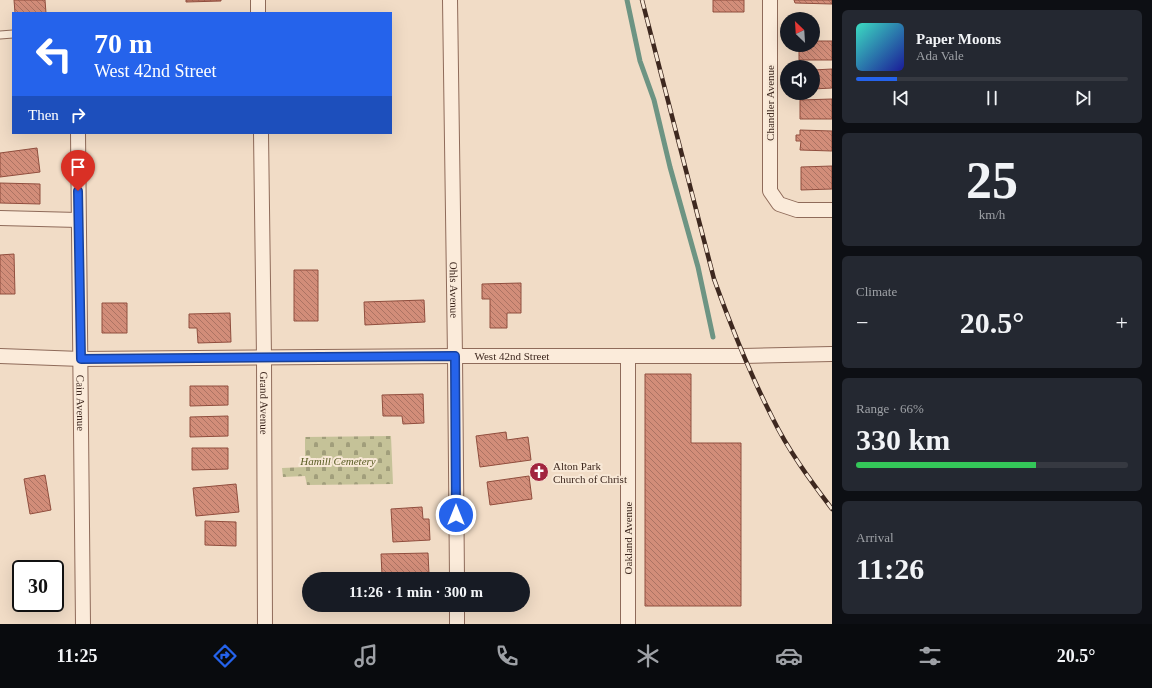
<!DOCTYPE html>
<html lang="en">
<head>
<meta charset="utf-8">
<style>
	:root { --surface:#171b24; --page:#242831; --text:#f1f3f6; --muted:#9ea1a6; --line:#363941; --accent:#2563eb }
	body { margin:0; font-family:Georgia,serif; background:var(--page); color:var(--text); height:100vh; display:flex; flex-direction:column; font-size:15px; white-space:nowrap }
	* { box-sizing:border-box; margin:0 }
	p { font-size:13px; color:var(--muted) }
	.icon { flex:none; width:22px; height:22px; fill:none; stroke:currentColor; stroke-width:2; stroke-linecap:round; stroke-linejoin:round }
	.map { position:relative; flex:1; overflow:hidden }
	.side { display:flex; flex-direction:column; gap:10px; padding:10px; background:#0d0f14; width:320px }
	.side>* { flex:none }
	.top-card { position:absolute; left:12px; top:12px; width:380px; height:122px; border-radius:0px; box-shadow:0 4px 16px #0002; background:#2563eb; color:#fff; overflow:hidden }
	.needle { width:26px; rotate:335deg }
	.tools { position:absolute; left:780px; top:12px; display:grid; gap:8px }
	.tools a { display:grid; place-items:center; width:40px; height:40px; border-radius:50%; background:var(--surface); box-shadow:0 4px 16px #0002; font-size:20px }
	.speed { position:absolute; left:12px; top:560px; display:flex; gap:8px; font-size:20px; font-weight:700; text-align:center }
	.speed>* { display:grid; place-content:center; width:52px; height:52px; border-radius:50%; background:var(--surface); box-shadow:0 4px 16px #0002; line-height:1 }
	.speed .limit { border:2px solid #111; border-radius:6px; background:#fff; color:#111 }
	.pin { position:absolute; display:grid; place-items:center; width:34px; height:34px; color:#fff; margin:-41px -17px; border-radius:50% 50% 50% 0; rotate:-45deg; box-shadow:0 0 4px #0007 }
	.pin .icon { rotate:45deg }
	.me { position:absolute; width:44px; margin:-22px; rotate:0deg; stroke-linejoin:round; filter:drop-shadow(0 0 3px #0008) }
	.turn { display:flex; align-items:center; gap:14px; height:84px; padding:0 16px; font-size:18px }
	.turn .icon { width:52px; height:52px; stroke-width:2.5 }
	.turn b { display:block; font-size:28px; line-height:34px }
	.then { display:flex; align-items:center; height:38px; padding:0 16px; background:#0003; gap:8px; font-size:15px }
	.big { font-size:30px; font-weight:800; line-height:1.1 }
	.side .card { flex:1; display:flex; flex-direction:column; justify-content:center; gap:6px; min-width:0; padding:0 14px; border-radius:6px; background:var(--page) }
	.side .dial { align-items:center; gap:0 }
	.dial b { font-size:52px; line-height:1 }
	.song { display:flex; align-items:center; gap:12px }
	.cover { width:48px; height:48px; border-radius:6px; background:linear-gradient(135deg,hsl(170 70% 55%),hsl(240 70% 35%)) }
	.played { height:4px; border-radius:2px; background:linear-gradient(90deg,var(--accent) 15%,var(--line) 15%) }
	.keys { display:flex; justify-content:space-around; direction:ltr }
	.heat { display:flex; justify-content:space-between; align-items:center; font-size:22px; direction:ltr }
	.charge { height:6px; border-radius:3px; background:linear-gradient(90deg,#34c759 66%,var(--line) 0) }
	.trip { position:absolute; left:302px; top:572px; width:228px; height:40px; border-radius:20px; background:var(--surface); box-shadow:0 4px 16px #0002; font-weight:800; line-height:40px; text-align:center }
	.menu { display:flex; height:64px; justify-content:space-around; align-items:center; background:#090b0e; color:var(--muted) }
	.menu .icon { width:28px; height:28px }
	.menu .selected { color:var(--accent) }
	.menu b { font-size:18px; color:var(--text) }
	main { display:flex; flex:1; min-height:0 }
	.map>svg:first-child { display:block }
	.cemetery { fill:url(#cemetery-stones) }
	.lines { fill:none; stroke-linecap:round; stroke-linejoin:round }
	.stream { stroke:#6d9483; stroke-width:5 }
	.building { fill:url(#building-back-hatch); stroke:#904e3e }
	.service-casing { stroke:#8f6b5a; stroke-width:9 }
	.minor-casing { stroke:#8f6b5a; stroke-width:16 }
	.service { stroke:#fbebda; stroke-width:7 }
	.minor { stroke:#fbebda; stroke-width:14 }
	.rail-casing { stroke:#3e281f; stroke-width:4.5 }
	.rail { stroke:#f8e8d6; stroke-width:3; stroke-dasharray:9; stroke-linecap:butt }
	.route-casing { stroke:#184099; stroke-width:10 }
	.route { stroke:#2563eb; stroke-width:7 }
	.labels { text-anchor:middle; stroke-width:4; stroke-linejoin:round; paint-order:stroke }
	.street-label { font-size:11px; fill:#3e281f; stroke:#f8e8d6 }
	.park-label { font-size:11px; font-style:italic; fill:#595c24; stroke:#f8e8d6 }
	.poi-label { font-size:11px; fill:#3e281f; stroke:#f8e8d6; text-anchor:start }
</style>
</head>
<body>
<main>
<div class="map">
<svg width="832" height="624" viewBox="0 0 832 624">
	<defs>
		<pattern id="cemetery-stones" width="16" height="16" patternUnits="userSpaceOnUse"><rect width="16" height="16" fill="#c5c298"/><path d="M2 7V4a2 2 0 0 1 4 0v3zM10 15v-3a2 2 0 0 1 4 0v3z" fill="#a19e7b"/></pattern>
		<pattern id="building-back-hatch" width="6" height="6" patternUnits="userSpaceOnUse"><rect width="6" height="6" fill="#d28d79"/><path d="M-1 5l2 2M0 0l6 6M5-1l2 2" fill="none" stroke="#ac7363"/></pattern>
	</defs>
	<rect width="100%" height="100%" fill="#f1dcc6"/>
	<!-- cemetery -->
	<path class="cemetery" d="M391 436 393 484 307 485 305 476 283 477 282 468 305 467V437Z"/>
	<g class="lines">
		<!-- stream -->
		<path class="stream" d="M627 0 640 61 654 100 670 167 698 267 713 337"/>
	</g>
	<!-- building -->
	<path class="building" d="M14 0H45L46 13H15Z
		M186 0H221V1L186 2Z
		M713 0H744V12H713Z
		M794 0H832V4L795 3Z
		M813 41H832V60H799V45H813Z
		M832 69V88L813 89V70Z
		M832 99V119H800V100Z
		M800 130 832 131V151L800 150 801 141H796V135H800Z
		M37 148 40 172 0 177V153Z
		M832 166V189L801 190V167Z
		M0 183 40 184V204L0 203Z
		M14 254 15 294H0V255Z
		M294 270H318V321H294Z
		M521 283V313H507V328H490V299H482V284Z
		M424 300 425 322 365 325 364 302Z
		M102 303H127V333H102Z
		M230 313 231 342 198 343 197 328H189V314Z
		M645 374H691V443H741V606H645Z
		M190 386H228V405L190 406Z
		M423 394 424 423 403 424 402 416H383L382 395Z
		M228 416V436L190 437V417Z
		M506 432 507 440 528 437 531 460 480 467 476 436Z
		M192 448H228V469L192 470Z
		M45 475 51 510 30 514 24 479Z
		M529 476 532 499 490 505 487 482Z
		M236 484 239 512 196 516 193 488Z
		M422 507 423 519H429L430 540 393 542 391 509Z
		M205 521 236 522V546L205 545Z
		M428 553 429 574 382 575 381 554Z"/>
	<g class="lines">
		<defs>
			<path id="service" d="M0 35 13 34"/>
			<g id="minor">
				<path d="M258 0V13"/>
				<path id="s1" d="M450 0 455 356 457 579"/>
				<path d="M770 0V191L779 204 797 210H832"/>
				<path id="s2" d="M78 133 83 624"/>
				<path id="s3" d="M261 133 264 357 265 624"/>
				<path d="M0 218 78 220"/>
				<path id="s4" d="M0 356 81 359 455 356H743L832 354"/>
				<path d="M457 605V624"/>
				<path d="M628 624V356"/>
			</g>
		</defs>
		<!-- service casing -->
		<use href="#service" class="service-casing"/>
		<!-- minor casing -->
		<use href="#minor" class="minor-casing"/>
		<!-- service -->
		<use href="#service" class="service"/>
		<!-- minor -->
		<use href="#minor" class="minor"/>
		<defs>
			<path id="rail" d="M642 0 714 279C731 326 749 372 772 417 788 450 810 480 832 509"/>
		</defs>
		<!-- rail casing -->
		<use href="#rail" class="rail-casing"/>
		<!-- rail -->
		<use href="#rail" class="rail"/>
	</g>
	<g class="lines">
		<defs>
			<path id="route" d="M78 191 81 359 455 356 456 515"/>
		</defs>
		<!-- route casing -->
		<use href="#route" class="route-casing"/>
		<!-- route -->
		<use href="#route" class="route"/>
	</g>
	<!-- icons -->
	<defs>
		<symbol id="church-disc" viewBox="-11 -11 22 22"><circle r="9.5" fill="#a2253f" stroke="#f8e8d6"/><path d="M-1.2-6h2.4v3.5h3.3v2.4h-3.3V6h-2.4V-.1h-3.3v-2.4h3.3Z" fill="#fff"/></symbol>
	</defs>
	<g fill-rule="evenodd">
		<use href="#church-disc" x="528" y="461" width="22" height="22"/>
	</g>
	<g class="labels">
		<!-- street labels -->
		<g class="street-label">
			<text transform="translate(770 103) rotate(-90)" y="4">Chandler Avenue</text>
			<text dy="4" stroke="none"><textPath href="#s1" startOffset="290">Ohls Avenue</textPath></text>
			<text dy="4" stroke="none"><textPath href="#s4" startOffset="512">West 42nd Street</textPath></text>
			<text dy="4" stroke="none"><textPath href="#s2" startOffset="270">Cain Avenue</textPath></text>
			<text dy="4" stroke="none"><textPath href="#s3" startOffset="270">Grand Avenue</textPath></text>
			<text transform="translate(628 538) rotate(-90)" y="4">Oakland Avenue</text>
		</g>
		<!-- park labels -->
		<g class="park-label">
			<text x="338" y="465">Hamill Cemetery</text>
		</g>
		<!-- poi labels -->
		<g class="poi-label">
			<text x="553" y="470">Alton Park<tspan x="553" dy="13">Church of Christ</tspan></text>
		</g>
	</g>
</svg>
<div class="tools">
<a><svg class="needle" viewBox="-14 -14 28 28"><path d="M0-13l5 13h-10z" fill="#e53935"/><path d="M0 13l5-13h-10z" fill="#9ea1a6"/></svg></a>
<a><svg class="icon" aria-label="sound" viewBox="0 0 24 24"><path d="M4 9h4l5-4v14l-5-4H4zM17 9q2 3 0 6"/></svg></a>
</div>
<div class="speed"><div class="limit">30</div></div>
<div class="pin" style="left:78px;top:191px;background:#d93025"><svg class="icon" aria-label="arrive" viewBox="0 0 24 24"><path d="M6 21V4h12l-3 4 3 4H6"/></svg></div>
<svg class="me" style="left:456px;top:515px" viewBox="-20 -20 40 40"><circle r="17" fill="#2563eb" stroke="#fff" stroke-width="3"/><path d="M0-11L8 9 0 5-8 9z" fill="#fff"/></svg>
<div class="trip">11:26 · 1 min · 300 m</div>
<div class="top-card">
<div class="turn"><svg class="icon" aria-label="left" viewBox="0 0 24 24"><path d="M17 20v-9H6M10 6l-5 5 5 5"/></svg><div><b>70 m</b>West 42nd Street</div></div>
<div class="then">Then<svg class="icon" aria-label="right" viewBox="0 0 24 24"><path d="M7 20v-9h11M14 6l5 5-5 5"/></svg></div>
</div>
</div>
<section class="side">
<div class="card">
<div class="song"><i class="cover"></i><div><b>Paper Moons</b><p>Ada Vale</p></div></div>
<div class="played"></div>
<div class="keys"><svg class="icon" aria-label="previous" viewBox="0 0 24 24"><path d="M18 5L8 12l10 7zM5 5v14"/></svg><svg class="icon" aria-label="pause" viewBox="0 0 24 24"><path d="M8 5v14M16 5v14"/></svg><svg class="icon" aria-label="next" viewBox="0 0 24 24"><path d="M6 5l10 7-10 7zM19 5v14"/></svg></div>
</div>
<div class="card dial"><b>25</b><p>km/h</p></div>
<div class="card"><p>Climate</p>
<div class="heat"><a>−</a><b class="big">20.5°</b><a>+</a></div>
</div>
<div class="card"><p>Range · 66%</p><b class="big">330 km</b><div class="charge"></div></div>
<div class="card"><p>Arrival</p><b class="big">11:26</b></div>
</section>
</main>
<nav class="menu">
<b>11:25</b>
<svg class="icon selected" aria-label="directions" viewBox="0 0 24 24"><path d="M12 3l9 9-9 9-9-9zM9 14v-3h6M13 9l2 2-2 2"/></svg>
<svg class="icon" aria-label="music" viewBox="0 0 24 24"><path d="M9 18V5l10-2v13"/><circle cx="6" cy="18" r="3"/><circle cx="16" cy="16" r="3"/></svg>
<svg class="icon" aria-label="phone" viewBox="0 0 24 24"><path d="M5 4h4l2 5-3 2q2 4 5 5l2-3 5 2v4C11 20 4 13 5 4z"/></svg>
<svg class="icon" aria-label="climate" viewBox="0 0 24 24"><path d="M12 3v18M4 7l16 10M4 17L20 7"/></svg>
<svg class="icon" aria-label="car" viewBox="0 0 24 24"><path d="M5 17H2v-5l4-1 3-4h7l3 4 3 1v5h-3M9 17h6M6 11h13"/><circle cx="7" cy="17" r="2"/><circle cx="17" cy="17" r="2"/></svg>
<svg class="icon" aria-label="filters" viewBox="0 0 24 24"><path d="M4 7h16M4 17h16"/><circle cx="9" cy="7" r="2"/><circle cx="15" cy="17" r="2"/></svg>
<b>20.5°</b>
</nav>
</body>
</html>
